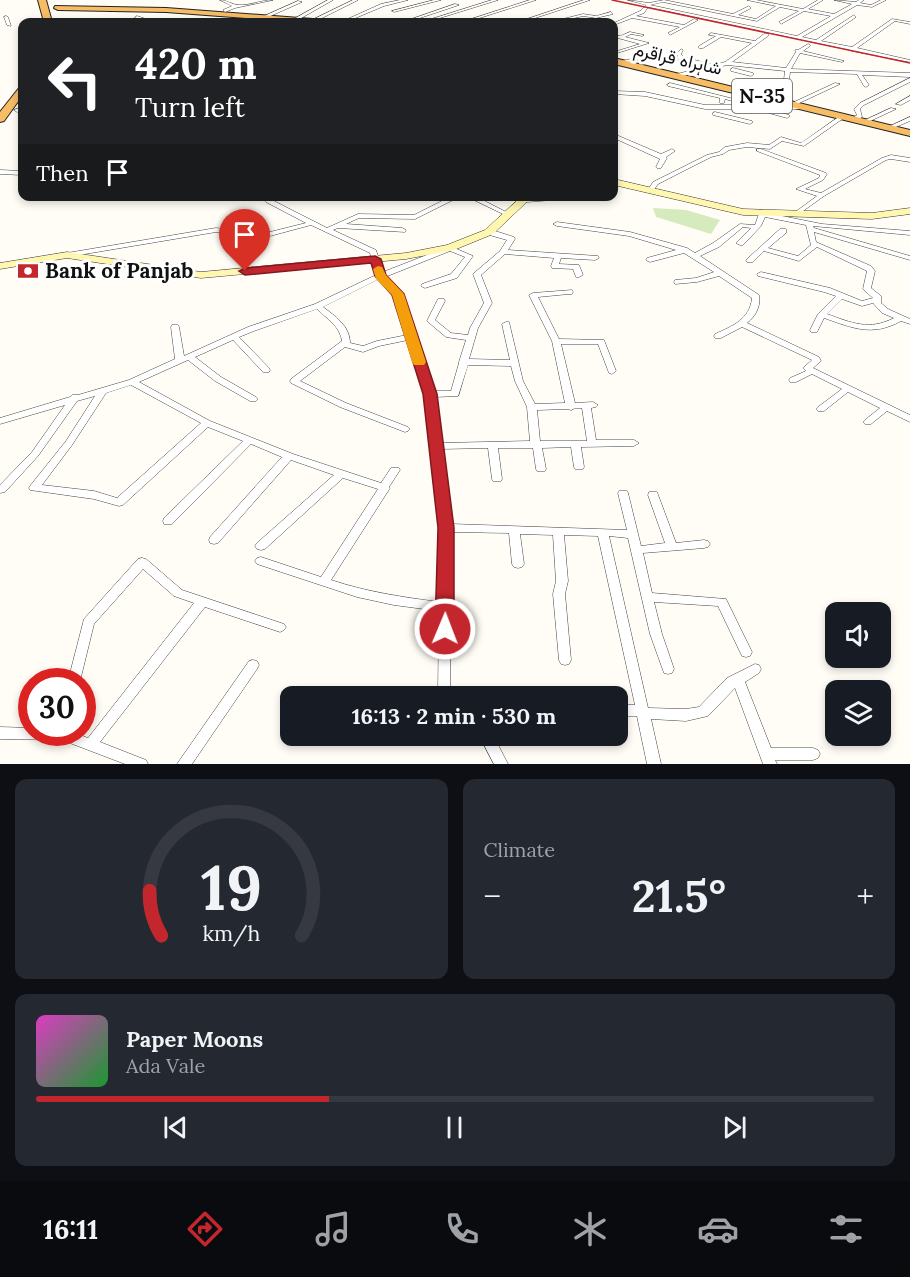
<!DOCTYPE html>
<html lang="en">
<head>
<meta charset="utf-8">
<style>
	:root { --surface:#171b24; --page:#242831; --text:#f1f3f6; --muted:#9ea1a6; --line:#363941; --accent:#c4262e }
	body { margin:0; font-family:Lora,Vazirmatn,serif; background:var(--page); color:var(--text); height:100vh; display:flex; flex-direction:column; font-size:22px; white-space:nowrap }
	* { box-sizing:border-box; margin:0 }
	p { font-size:20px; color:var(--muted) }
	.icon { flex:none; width:33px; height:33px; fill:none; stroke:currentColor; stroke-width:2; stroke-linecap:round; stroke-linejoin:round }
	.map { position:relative; height:764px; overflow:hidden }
	.panel { display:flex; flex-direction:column; gap:15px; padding:15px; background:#0d0f14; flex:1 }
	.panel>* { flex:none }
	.top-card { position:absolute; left:18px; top:18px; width:600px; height:183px; border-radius:12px; box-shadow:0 3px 9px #0003; background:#202124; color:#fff; overflow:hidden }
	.fabs { position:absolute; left:825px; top:602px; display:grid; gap:12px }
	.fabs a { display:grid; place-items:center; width:66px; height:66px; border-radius:12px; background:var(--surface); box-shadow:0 3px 9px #0003; font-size:30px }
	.speed { position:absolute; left:18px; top:668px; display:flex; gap:12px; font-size:30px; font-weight:700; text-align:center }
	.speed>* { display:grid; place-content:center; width:78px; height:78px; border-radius:50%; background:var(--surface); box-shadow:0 3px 9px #0003; line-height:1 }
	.speed .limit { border:9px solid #d22; background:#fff; color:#111 }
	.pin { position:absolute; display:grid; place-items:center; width:51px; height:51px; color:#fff; margin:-62px -26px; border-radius:50% 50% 50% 0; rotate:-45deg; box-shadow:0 0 6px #0007 }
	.pin .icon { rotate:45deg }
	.me { position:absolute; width:66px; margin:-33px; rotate:1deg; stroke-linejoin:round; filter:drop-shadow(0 0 4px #0008) }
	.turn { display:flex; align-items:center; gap:21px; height:126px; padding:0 18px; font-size:27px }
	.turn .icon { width:78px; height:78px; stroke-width:2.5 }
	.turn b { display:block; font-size:42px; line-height:51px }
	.then { display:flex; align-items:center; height:57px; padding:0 18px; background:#0003; gap:12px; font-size:22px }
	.big { font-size:45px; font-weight:700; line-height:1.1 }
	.panel .widget { flex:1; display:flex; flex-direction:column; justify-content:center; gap:9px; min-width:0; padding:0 21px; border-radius:12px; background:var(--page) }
	.panel .dial { align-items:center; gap:0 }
	.dial svg { height:156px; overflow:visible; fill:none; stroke:var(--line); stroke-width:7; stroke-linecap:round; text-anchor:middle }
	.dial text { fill:var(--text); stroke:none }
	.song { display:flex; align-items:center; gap:18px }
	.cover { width:72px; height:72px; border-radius:9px; background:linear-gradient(135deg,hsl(310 70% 55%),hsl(130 70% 35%)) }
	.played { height:6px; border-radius:3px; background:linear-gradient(90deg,var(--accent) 35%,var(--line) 35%) }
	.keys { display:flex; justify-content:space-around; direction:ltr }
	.heat { display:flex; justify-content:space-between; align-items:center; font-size:33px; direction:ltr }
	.panel .tiles { flex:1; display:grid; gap:15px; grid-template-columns:1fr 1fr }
	.widget:last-child { grid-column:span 2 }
	.trip { position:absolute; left:280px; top:686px; width:348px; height:60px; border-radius:12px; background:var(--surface); box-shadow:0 3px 9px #0003; font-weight:700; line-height:60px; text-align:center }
	.tab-bar { display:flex; height:96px; justify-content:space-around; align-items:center; background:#090b0e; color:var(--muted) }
	.tab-bar .icon { width:42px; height:42px }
	.tab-bar .active { color:var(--accent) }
	.tab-bar b { font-size:27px; color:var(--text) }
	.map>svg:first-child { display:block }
	.green { fill:#d5ebbd }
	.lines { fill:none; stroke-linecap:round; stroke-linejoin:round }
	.minor-casing { stroke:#444; stroke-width:1 }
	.secondary-casing { stroke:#333; stroke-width:1 }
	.trunk-casing { stroke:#222; stroke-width:2 }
	.minor { fill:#fff; fill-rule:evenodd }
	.secondary { fill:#fff6b0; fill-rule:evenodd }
	.trunk { fill:#f7bc64; fill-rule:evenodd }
	.rail { stroke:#c4262e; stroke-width:1.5 }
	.route { fill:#c4262e; stroke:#7f191e; stroke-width:1.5 }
	.slow { fill:#f59e0b }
	.labels { text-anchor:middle; stroke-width:6; stroke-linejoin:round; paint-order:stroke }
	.far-street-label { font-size:18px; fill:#111; stroke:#fff }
	.shield { fill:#fff; stroke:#585858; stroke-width:1.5 }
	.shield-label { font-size:20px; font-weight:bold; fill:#111 }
	.poi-label { font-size:21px; font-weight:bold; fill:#111; stroke:#fff; text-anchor:start }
</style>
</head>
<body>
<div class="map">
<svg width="910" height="764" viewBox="0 0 910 764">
	<rect width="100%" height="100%" fill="#fffdf5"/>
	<!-- green -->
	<path class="green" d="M653 208 686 210 720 220 711 234 656 217Z"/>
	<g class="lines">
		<defs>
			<path id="minor" d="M220 0C227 0 232 5 239 5 248 6 262 0 273 0L235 8 225 12 223 10 232 6Z
				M328 0H333L296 21 292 20Z
				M353 0H358L314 22 310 21Z
				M400 0H408L384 6 346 22H341L381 4Z
				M434 0H441L394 12 392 11Z
				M492 0H498L427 22H422Z
				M530 0H536L467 22H462Z
				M584 0H590L523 22H518Z
				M628 0 649 3 664 0 733 14 749 6 751 8 738 15 756 19 776 6 747 0H756L803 9 818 0H823L808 9 834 14 852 4 834 0 856 2 859 0H864L860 3 871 5 881 0H886L872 7 857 5 802 37 816 40 854 15 856 17 821 41 852 47 892 19 910 22V24L895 21 857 48 910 60V62L852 51 850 50 648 7 644 13 636 16 684 25 694 19 698 20 670 35 668 33 680 27 632 18 614 25V23L640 11 646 5ZM663 2 757 21 780 7 799 11 779 22 781 24 804 11 831 16 797 36 650 5Z
				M298 1 302 2 266 18 262 17Z
				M455 4 459 5 408 22H403Z
				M611 12 613 14 596 18 583 16 557 22H551L583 14 596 16Z
				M6 16 8 17 11 26 7 25 4 17Z
				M137 16 152 21V22H147L135 18Z
				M630 32 644 35 642 36 631 34 625 37 649 43 614 54V52L640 44 614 37V35L620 36Z
				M711 33 755 41 764 34H768V36L732 62 786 68 796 52 795 50H798L808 44 810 45V46L803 51 844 61 842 62 800 53 791 69 910 73V77L862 75 869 85 866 87 864 86 857 74 790 72 788 90 769 100 766 98 767 97 783 88 785 71 727 65 679 77 676 75 677 74 708 66 684 60 644 58 621 64 618 62 644 56 678 57 677 54 681 49 683 50 681 54 683 57 714 65 725 62 752 43 721 37 703 48H699V46L716 36 709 35Z
				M733 68 753 73 754 74 751 76 731 71V69Z
				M910 78V82L864 105 860 109 862 117 857 120H853V118L857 115 854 109 860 103Z
				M670 83 750 103 749 105H793L792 103 835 83 840 84 795 105 809 106 810 107 807 109H705L645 96 614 94V91L645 92 705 105H747L725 99 724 103H720V98L668 86 667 85Z
				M910 96V100L901 105 896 104Z
				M22 107V111L17 112 14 110Z
				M891 108 896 109 866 123 861 122Z
				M771 110 789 115 790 116 787 118 769 113V111Z
				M715 112 752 121 753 122 750 124 713 115V113Z
				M843 114 846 116 845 117 804 146 782 141 770 149 747 147 729 150 723 154 711 157 658 184 653 191 651 192 648 190 653 182 707 155 719 152 725 147 747 143 769 145 781 137 801 143Z
				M910 117V121L891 129 886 128Z
				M614 134 661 154 672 149 675 151 666 157 667 158 661 168H657L656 167 660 159 614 138Z
				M757 149H761L826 173 827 174 823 180 805 189 821 193 882 158 891 155 910 158V162L891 159 886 160 824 196 796 216 793 214 794 213 817 196 796 189 819 178 820 175 757 151Z
				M0 170 22 171V175L0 174Z
				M267 196H274L272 200 327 228 358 214 414 215 452 196H461L415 219 359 218 346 224 402 228 406 230 405 232 338 228 333 230 376 250 383 272 450 246 473 256 457 278 425 288 421 286 422 284 451 274 465 257 450 251 385 277 402 294 434 391H451L459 363V362L466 340 446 337 427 321 438 299H444L445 301 435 320 451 333 468 335 470 328 484 303 473 274 500 251 507 240 486 234V230H492L514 237 515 239 508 250 598 256 599 258 595 260 561 258 559 264 579 265 583 275 579 277H576L573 269 552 268 551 266 554 258 505 254 481 275 492 303 478 328 469 359 510 360 502 324 506 322H509L523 381 535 404 565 403 552 341 529 295 533 293 572 290 573 292 572 294H569L538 297 559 339 604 340 616 371 612 374 609 373 598 344H561L575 403 593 402 598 405 596 407 591 408 596 440H634L639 443 634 446 581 447 584 467 583 469H575L574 467 571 447 542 448 546 469 545 471H537L536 469 533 448H498L502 479 501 481H493L492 479 488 448 441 449 451 524 627 530 618 493 619 491H627L628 493 641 546 665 543 648 495 649 492H657L676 543 704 540 708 541 710 544 708 547 704 548 643 553 652 593 726 599 752 652 750 656 746 657 742 656 718 606 654 602 662 634 674 669 672 673 668 674 664 673 650 634 628 538 609 536 648 708 686 709 699 707 727 678 755 664 759 665 761 669 759 673 745 682 771 748H813L818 750 820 754 818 758 813 760H775L777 764H763L735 688 708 716 686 721 651 719 661 764H647L637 716H618V704L635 705 598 536 564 535 568 581 565 594 571 660 569 664 565 665 561 664 559 660 553 594 556 581 553 535 520 534 524 564 522 567 518 568 514 567 512 564 509 533 451 532 450 696H438L439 611 394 605 357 597 257 564 255 561 257 558 261 557 321 577 378 489 343 478 265 549 261 550 257 549 255 546 257 543 334 475 291 460 218 543 214 544 210 543 209 540 210 537 282 457 251 444 172 524H164L163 521 164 518 243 441 208 427 123 505 119 506 94 499 30 490 29 488 30 486 66 441 95 396 77 401 38 456 5 492 0 493V485L32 452 65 405 0 424V418L70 397 72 395H78L129 380 175 359 171 327 172 325H178L179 327 184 356 248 327 315 304 376 275 370 253 311 225 270 236H250L216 232 67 257 63 255 67 253 216 228 250 232H270L306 223 266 202 265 201ZM379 279 394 295 407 335 377 341 363 346 350 343C350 326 335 316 323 307ZM317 309C327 319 340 326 342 341L291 379 290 381 291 383 340 407 405 432 408 431 410 429 408 427 346 403 300 381 345 347 363 352 379 346 408 340 425 394 441 528 439 602C402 597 367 592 331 580L390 488 389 487 400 470 399 468H391L381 483 293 454 210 421 139 382 188 360 215 381 250 401H256L258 399 256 397 221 377 195 357 233 340 263 372H269L270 370 269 368 239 337 254 331ZM468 365 511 366 515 381 527 407 530 441 441 443 435 397 458 396ZM131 385 201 423 117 498 94 491 42 485 72 445 106 393ZM575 408H582L587 441H540L537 410 567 409 571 410Z
				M466 196H475L512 215 509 217 507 216Z
				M550 197 553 199 552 200 527 202 524 200 527 198Z
				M762 212 822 224 910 231V235L813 226 814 228 910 256V260L814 232 816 242 871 266 875 271 871 288 881 296V303L888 309 910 319V324L901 321C872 337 853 328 824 318L817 332H811L810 330 818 314 836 296 824 292 758 276 757 274 761 272 830 288 862 301 873 298 863 289 867 271 865 270 817 247 799 261 764 251 753 262H747L746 260 780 229H786V233L768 248 798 256 811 245 806 225 765 217 761 226 743 245H740L736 243 751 228 743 227 719 247 700 256 759 295C761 306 756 316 747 323L819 357 821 361 813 368 910 415V422L887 411 871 424H865L863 422 865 420 880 408 848 392 824 411H818L816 409 818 407 842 389 812 374 796 382H790L789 380 790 378 806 371 803 368 812 360 742 327 721 338H715L714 336 715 334C733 326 750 319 752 298L719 276 697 282 675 284 674 282 675 280 696 278 714 272 684 253 650 262 646 260 647 258 676 250 629 236 557 226 553 224 557 222 630 232 687 248 695 253 713 243 740 224 755 225 759 214ZM842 299 862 306 873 303 882 313 894 318C869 331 852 323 827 314Z
				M142 558 146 559 182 590 284 624 286 627 284 630 280 632 205 607 100 742 146 760 148 764H125L62 740 0 739V727L32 728V732H72L88 738 194 603 174 596 143 569 94 624 80 681H68L84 619 138 559Z
				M253 660 257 661 259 665 257 669 192 764H177L249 661Z
				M479 735H493L508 764H494Z"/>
			<path id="secondary" d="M614 179 743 209 872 213 910 208V214L872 219 743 215 614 185Z
				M522 196H533L493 234 454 250 406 259 201 278 67 258 0 269V263L67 252 201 272 406 253 447 245 485 230Z"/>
			<path id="trunk" d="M38 0H46L52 22H44Z
				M55 6 166 8 326 20 330 22H300L166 12 58 10 54 8Z
				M614 58 910 130V136L614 64Z
				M22 87V96L4 121 0 122V112L19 88Z"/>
		</defs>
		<!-- minor casing -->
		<use href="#minor" class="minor-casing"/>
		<!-- secondary casing -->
		<use href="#secondary" class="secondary-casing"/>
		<!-- trunk casing -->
		<use href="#trunk" class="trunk-casing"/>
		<!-- minor -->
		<use href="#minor" class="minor"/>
		<!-- secondary -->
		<use href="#secondary" class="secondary"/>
		<!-- trunk -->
		<use href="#trunk" class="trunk"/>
		<!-- rail -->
		<path class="rail" d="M612 0 910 63"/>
	</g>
	<!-- route -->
	<path class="route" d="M375 256 381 259 386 275 404 294 437 394 454 528V629L451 634 445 636 438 634 435 629 438 528 423 394 392 295 375 276 371 263 245 275 239 271 245 268Z"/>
	<!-- slow -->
	<path class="slow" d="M378 266 382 267 386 275 404 294 426 362 424 365H414L412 362 392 295 376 279 373 269Z"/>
	<!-- icons -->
	<defs>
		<symbol id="bank-bare" viewBox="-9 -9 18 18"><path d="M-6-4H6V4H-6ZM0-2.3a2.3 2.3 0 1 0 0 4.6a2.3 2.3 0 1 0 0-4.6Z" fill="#c4262e" stroke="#fff" stroke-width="2.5" paint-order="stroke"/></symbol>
	</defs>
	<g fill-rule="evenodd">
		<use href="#bank-bare" x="13" y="256" width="30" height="30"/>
	</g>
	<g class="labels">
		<!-- far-street labels -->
		<g class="far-street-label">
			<text transform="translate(678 59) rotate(13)" y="6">شاہراہ قراقرم</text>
		</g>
		<!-- shield labels -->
		<rect class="shield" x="732" y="79" width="60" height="34" rx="4.5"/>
		<g class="shield-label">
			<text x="762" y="103">N-35</text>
		</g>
		<!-- poi labels -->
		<g class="poi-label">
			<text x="45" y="278">Bank of Panjab</text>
		</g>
	</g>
</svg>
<div class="fabs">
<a><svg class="icon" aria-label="sound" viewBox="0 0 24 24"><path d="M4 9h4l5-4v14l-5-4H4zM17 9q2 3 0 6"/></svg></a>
<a><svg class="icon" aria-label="layers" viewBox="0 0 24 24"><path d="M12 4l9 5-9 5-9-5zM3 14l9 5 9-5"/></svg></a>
</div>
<div class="speed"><div class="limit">30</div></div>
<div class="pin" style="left:245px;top:271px;background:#d93025"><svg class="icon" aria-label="arrive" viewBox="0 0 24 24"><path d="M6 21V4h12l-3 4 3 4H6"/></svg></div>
<svg class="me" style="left:445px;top:629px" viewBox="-20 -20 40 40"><circle r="17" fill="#c4262e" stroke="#fff" stroke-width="3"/><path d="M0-11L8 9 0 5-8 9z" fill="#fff"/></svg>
<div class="trip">16:13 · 2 min · 530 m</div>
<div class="top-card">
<div class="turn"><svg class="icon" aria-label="left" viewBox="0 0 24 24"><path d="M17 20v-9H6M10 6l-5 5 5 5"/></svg><div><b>420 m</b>Turn left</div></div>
<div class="then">Then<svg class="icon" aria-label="arrive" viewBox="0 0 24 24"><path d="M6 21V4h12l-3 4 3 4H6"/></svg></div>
</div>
</div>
<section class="panel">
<div class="tiles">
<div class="widget dial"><svg viewBox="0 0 100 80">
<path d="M14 69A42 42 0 1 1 86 69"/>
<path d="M14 69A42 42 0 0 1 8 46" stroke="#c4262e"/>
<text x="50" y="56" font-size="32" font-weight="700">19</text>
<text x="50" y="72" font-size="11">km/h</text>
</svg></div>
<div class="widget"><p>Climate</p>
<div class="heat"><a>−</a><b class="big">21.5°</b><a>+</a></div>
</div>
<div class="widget">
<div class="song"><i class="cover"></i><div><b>Paper Moons</b><p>Ada Vale</p></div></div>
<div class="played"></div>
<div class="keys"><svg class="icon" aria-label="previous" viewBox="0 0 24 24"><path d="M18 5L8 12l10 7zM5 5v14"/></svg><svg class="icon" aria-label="pause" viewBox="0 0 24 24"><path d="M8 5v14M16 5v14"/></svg><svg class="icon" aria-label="next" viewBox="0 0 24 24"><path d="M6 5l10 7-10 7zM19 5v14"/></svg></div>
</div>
</div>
</section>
<nav class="tab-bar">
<b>16:11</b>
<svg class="icon active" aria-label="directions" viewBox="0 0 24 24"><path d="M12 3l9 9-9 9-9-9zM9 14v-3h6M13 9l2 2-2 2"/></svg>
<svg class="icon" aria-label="music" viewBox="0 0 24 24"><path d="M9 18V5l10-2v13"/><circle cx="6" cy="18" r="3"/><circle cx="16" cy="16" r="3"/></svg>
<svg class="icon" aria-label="phone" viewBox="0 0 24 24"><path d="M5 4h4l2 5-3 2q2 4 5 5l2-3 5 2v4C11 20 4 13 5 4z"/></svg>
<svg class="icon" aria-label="climate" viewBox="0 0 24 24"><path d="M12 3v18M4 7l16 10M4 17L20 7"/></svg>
<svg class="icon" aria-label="car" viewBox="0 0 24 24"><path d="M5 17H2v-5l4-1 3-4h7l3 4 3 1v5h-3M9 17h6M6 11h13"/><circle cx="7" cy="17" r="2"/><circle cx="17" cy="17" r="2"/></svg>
<svg class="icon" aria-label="filters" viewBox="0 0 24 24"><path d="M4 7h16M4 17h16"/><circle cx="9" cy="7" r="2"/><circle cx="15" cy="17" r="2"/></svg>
</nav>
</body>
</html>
